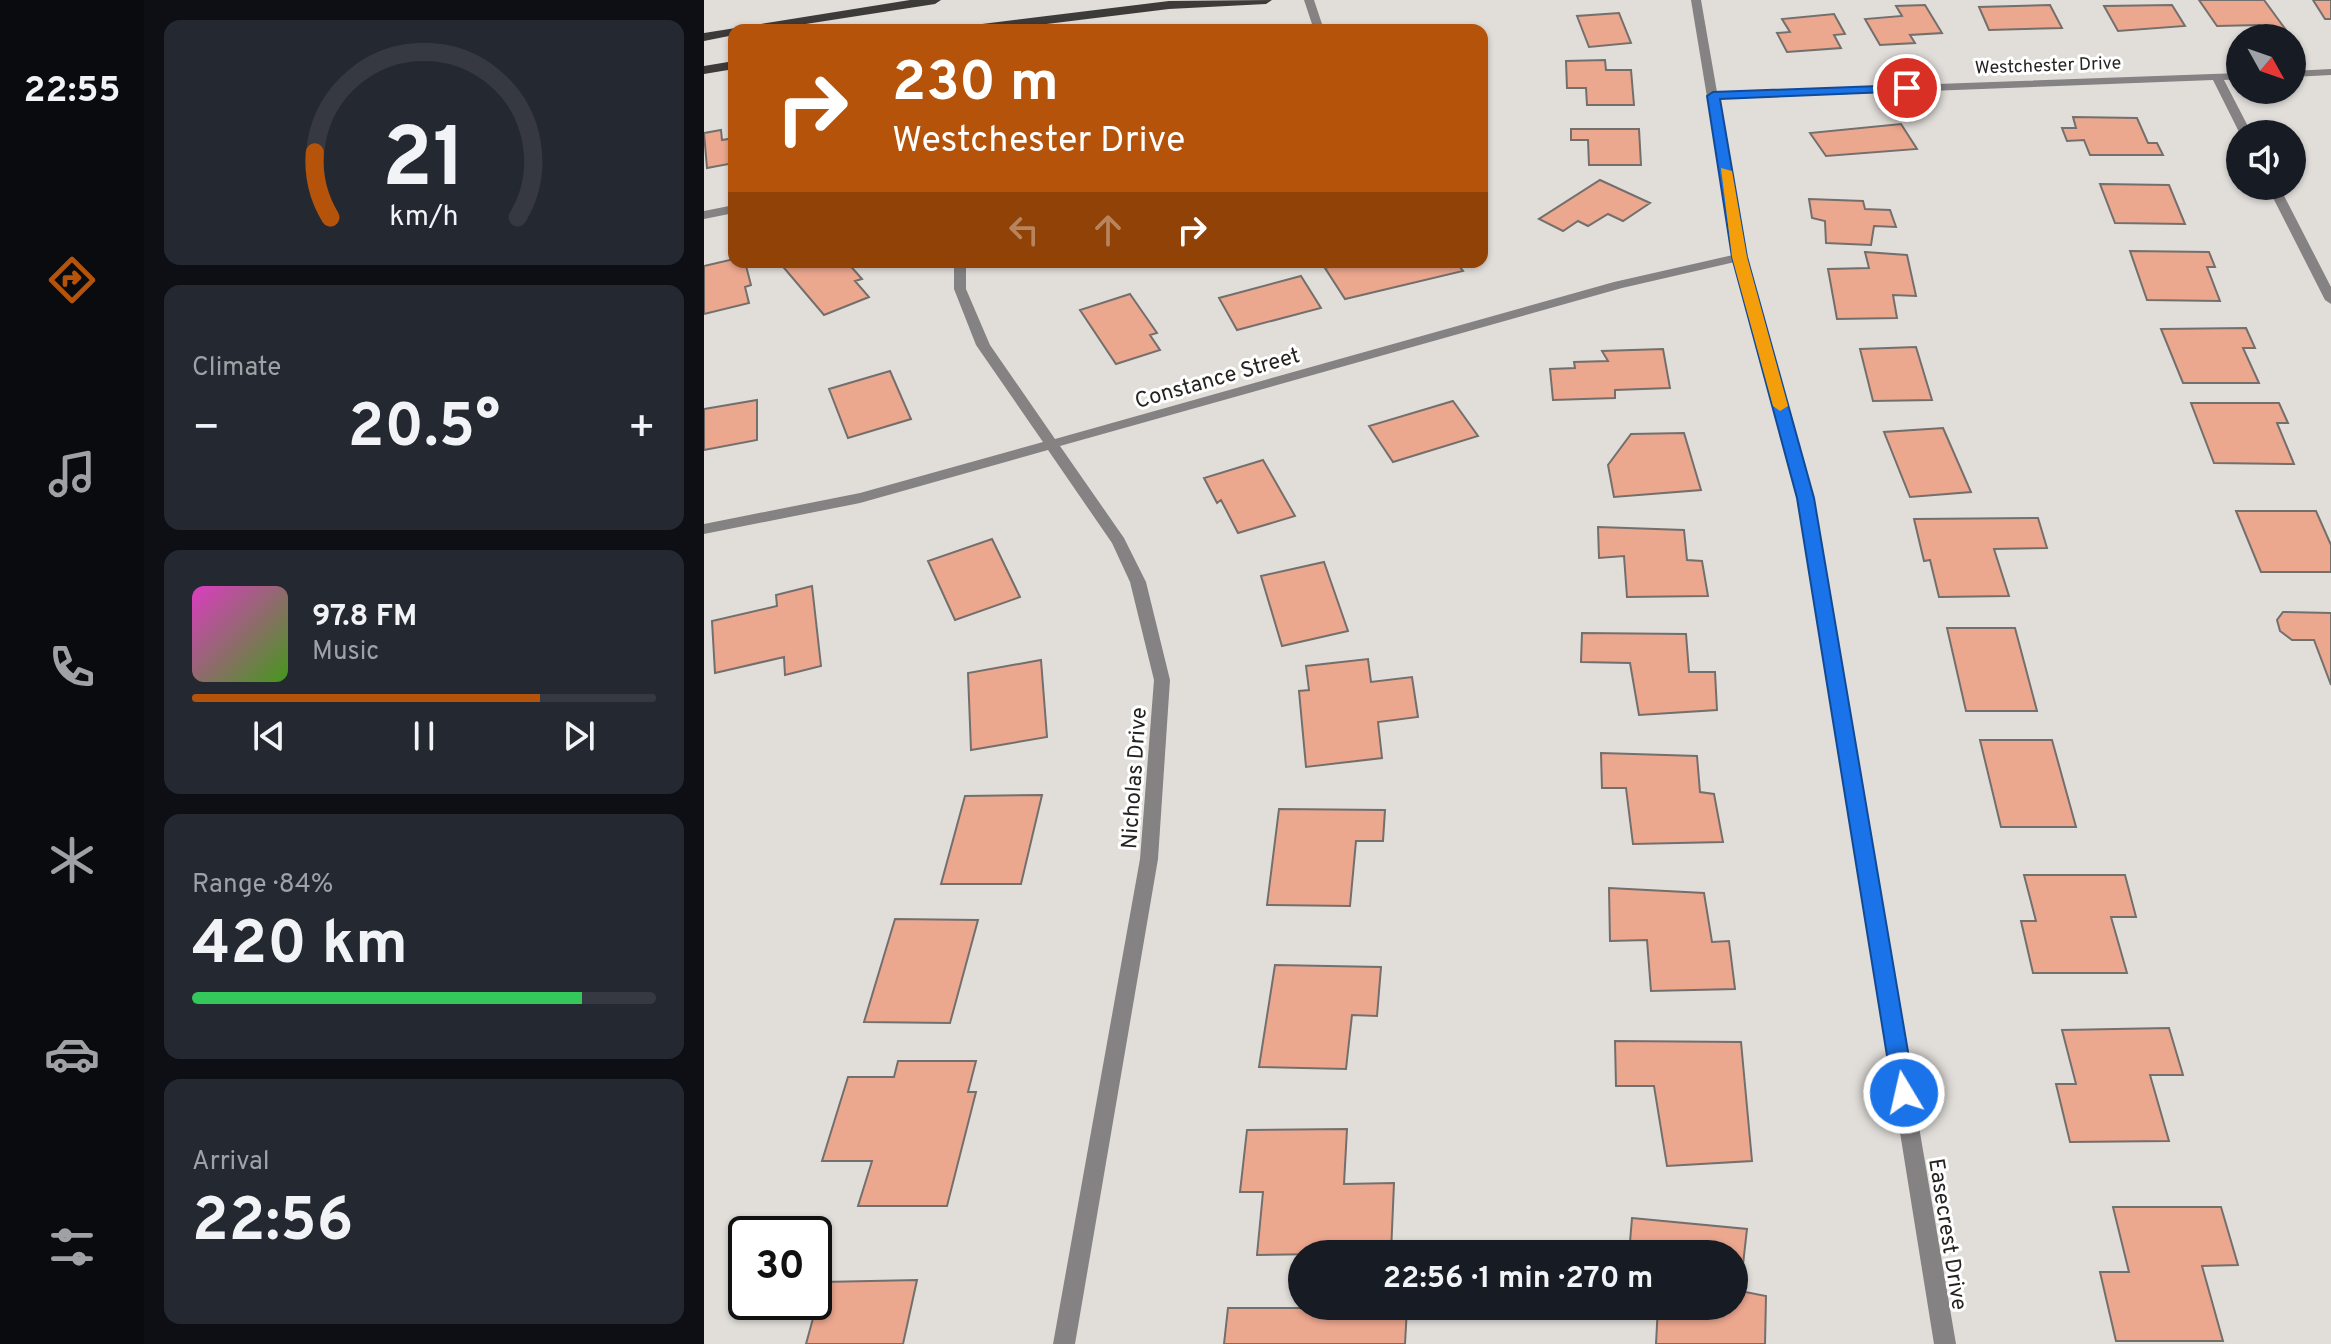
<!DOCTYPE html>
<html lang="en">
<head>
<meta charset="utf-8">
<style>
	:root { --surface:#171b24; --page:#242831; --text:#f1f3f6; --muted:#9ea1a6; --line:#363941; --accent:#b45309 }
	body { margin:0; font-family:Overpass,sans-serif; background:var(--page); color:var(--text); height:100vh; display:flex; flex-direction:column; font-size:30px; white-space:nowrap }
	* { box-sizing:border-box; margin:0 }
	p { font-size:26px; color:var(--muted) }
	.icon { flex:none; width:44px; height:44px; fill:none; stroke:currentColor; stroke-width:2; stroke-linecap:round; stroke-linejoin:round }
	.map { position:relative; flex:1; overflow:hidden }
	.panel { display:flex; flex-direction:column; gap:20px; padding:20px; background:#0d0f14; width:560px }
	.panel>* { flex:none }
	.hud { position:absolute; left:24px; top:24px; width:760px; height:244px; border-radius:16px; box-shadow:0 2px 6px #0004; background:#b45309; color:#fff; overflow:hidden }
	.needle { width:52px; rotate:130deg }
	.fabs { position:absolute; left:1522px; top:24px; display:grid; gap:16px }
	.fabs a { display:grid; place-items:center; width:80px; height:80px; border-radius:50%; background:var(--surface); box-shadow:0 2px 6px #0004; font-size:40px }
	.speed { position:absolute; left:24px; top:1216px; display:flex; gap:16px; font-size:40px; font-weight:700; text-align:center }
	.speed>* { display:grid; place-content:center; width:104px; height:104px; border-radius:50%; background:var(--surface); box-shadow:0 2px 6px #0004; line-height:1 }
	.speed .limit { border:4px solid #111; border-radius:12px; background:#fff; color:#111 }
	.pin { position:absolute; display:grid; place-items:center; width:68px; height:68px; color:#fff; margin:-34px; border:4px solid #fff; border-radius:50%; box-shadow:0 2px 8px #0007 }
	.me { position:absolute; width:88px; margin:-44px; rotate:351deg; stroke-linejoin:round; filter:drop-shadow(0 0 6px #0008) }
	.turn { display:flex; align-items:center; gap:28px; height:168px; padding:0 32px; font-size:36px }
	.turn .icon { width:104px; height:104px; stroke-width:2.5 }
	.turn b { display:block; font-size:56px; line-height:68px }
	.lanes { display:flex; align-items:center; height:76px; padding:0 32px; background:#0003; justify-content:center; gap:40px; direction:ltr }
	.lanes .off { opacity:.35 }
	.big { font-size:60px; font-weight:700; line-height:1.1 }
	.panel .widget { flex:1; display:flex; flex-direction:column; justify-content:center; gap:12px; min-width:0; padding:0 28px; border-radius:16px; background:var(--page) }
	.panel .dial { align-items:center; gap:0 }
	.dial svg { height:208px; overflow:visible; fill:none; stroke:var(--line); stroke-width:7; stroke-linecap:round; text-anchor:middle }
	.dial text { fill:var(--text); stroke:none }
	.song { display:flex; align-items:center; gap:24px }
	.cover { width:96px; height:96px; border-radius:12px; background:linear-gradient(135deg,hsl(310 70% 55%),hsl(100 70% 35%)) }
	.played { height:8px; border-radius:4px; background:linear-gradient(90deg,var(--accent) 75%,var(--line) 75%) }
	.keys { display:flex; justify-content:space-around; direction:ltr }
	.heat { display:flex; justify-content:space-between; align-items:center; font-size:44px; direction:ltr }
	.charge { height:12px; border-radius:6px; background:linear-gradient(90deg,#34c759 84%,var(--line) 0) }
	.trip { position:absolute; left:584px; top:1240px; width:460px; height:80px; border-radius:40px; background:var(--surface); box-shadow:0 2px 6px #0004; font-weight:700; line-height:80px; text-align:center }
	main { display:flex; flex:1; min-height:0 }
	.menu { display:flex; flex-direction:column; width:144px; justify-content:space-around; align-items:center; background:#090b0e; color:var(--muted) }
	.menu .icon { width:56px; height:56px }
	.menu .current { color:var(--accent) }
	.menu b { font-size:36px; color:var(--text) }
	.map>svg:first-child { display:block }
	.building { fill:#eca78f; stroke:#736f6d; stroke-width:2 }
	.lines { fill:none; stroke-linecap:round; stroke-linejoin:round }
	.lane { fill:#858283; fill-rule:evenodd }
	.street { fill:#858283; fill-rule:evenodd }
	.primary { fill:#3d3a3a; fill-rule:evenodd }
	.route { fill:#1a73e8; stroke:#114b97; stroke-width:2 }
	.slow { fill:#f59e0b }
	.labels { text-anchor:middle; stroke-width:6; stroke-linejoin:round; paint-order:stroke }
	.far-street-label { font-size:18px; fill:#242321; stroke:#fff }
	.street-label { font-size:22px; fill:#242321; stroke:#fff }
</style>
</head>
<body>
<main>
<nav class="menu">
<b>22:55</b>
<svg class="icon current" aria-label="directions" viewBox="0 0 24 24"><path d="M12 3l9 9-9 9-9-9zM9 14v-3h6M13 9l2 2-2 2"/></svg>
<svg class="icon" aria-label="music" viewBox="0 0 24 24"><path d="M9 18V5l10-2v13"/><circle cx="6" cy="18" r="3"/><circle cx="16" cy="16" r="3"/></svg>
<svg class="icon" aria-label="phone" viewBox="0 0 24 24"><path d="M5 4h4l2 5-3 2q2 4 5 5l2-3 5 2v4C11 20 4 13 5 4z"/></svg>
<svg class="icon" aria-label="climate" viewBox="0 0 24 24"><path d="M12 3v18M4 7l16 10M4 17L20 7"/></svg>
<svg class="icon" aria-label="car" viewBox="0 0 24 24"><path d="M5 17H2v-5l4-1 3-4h7l3 4 3 1v5h-3M9 17h6M6 11h13"/><circle cx="7" cy="17" r="2"/><circle cx="17" cy="17" r="2"/></svg>
<svg class="icon" aria-label="filters" viewBox="0 0 24 24"><path d="M4 7h16M4 17h16"/><circle cx="9" cy="7" r="2"/><circle cx="15" cy="17" r="2"/></svg>
</nav>
<section class="panel">
<div class="widget dial"><svg viewBox="0 0 100 80">
<path d="M14 69A42 42 0 1 1 86 69"/>
<path d="M14 69A42 42 0 0 1 8 44" stroke="#b45309"/>
<text x="50" y="56" font-size="32" font-weight="700">21</text>
<text x="50" y="72" font-size="11">km/h</text>
</svg></div>
<div class="widget"><p>Climate</p>
<div class="heat"><a>−</a><b class="big">20.5°</b><a>+</a></div>
</div>
<div class="widget">
<div class="song"><i class="cover"></i><div><b>97.8 FM</b><p>Music</p></div></div>
<div class="played"></div>
<div class="keys"><svg class="icon" aria-label="previous" viewBox="0 0 24 24"><path d="M18 5L8 12l10 7zM5 5v14"/></svg><svg class="icon" aria-label="pause" viewBox="0 0 24 24"><path d="M8 5v14M16 5v14"/></svg><svg class="icon" aria-label="next" viewBox="0 0 24 24"><path d="M6 5l10 7-10 7zM19 5v14"/></svg></div>
</div>
<div class="widget"><p>Range · 84%</p><b class="big">420 km</b><div class="charge"></div></div>
<div class="widget"><p>Arrival</p><b class="big">22:56</b></div>
</section>
<div class="map">
<svg width="1627" height="1344" viewBox="0 0 1627 1344">
	<rect width="100%" height="100%" fill="#e1deda"/>
	<!-- building -->
	<path class="building" d="M1495 0H1560L1582 30 1560 31 1556 25 1513 26Z
		M1609 0H1627V19H1621Z
		M1221 5 1238 33 1206 35 1211 43 1176 45 1161 19 1198 16 1192 6Z
		M1346 5 1358 28 1285 30 1275 7Z
		M1468 5 1481 26 1414 31 1400 6Z
		M915 13 927 43 885 47 873 16Z
		M1130 14 1141 34 1130 35 1137 48 1083 52 1073 33 1086 32 1078 19Z
		M901 60 902 70H927L930 105H883L882 88H863L862 61Z
		M1369 117 1433 118 1444 143H1453L1459 155H1386L1380 140 1363 141 1358 128H1372Z
		M1197 124 1213 149 1122 156 1106 133Z
		M867 129H935L937 165H885L884 140H867Z
		M17 130 18 140 30 138V163L3 168 0 133Z
		M896 180 946 203 919 221 904 214 884 226 874 221 859 231 835 219Z
		M1396 184 1465 185 1481 224 1411 223Z
		M1105 199 1159 201 1161 209 1186 210 1192 227 1170 226 1167 245 1122 243 1121 221 1108 218Z
		M1426 251 1505 252 1511 267H1503L1516 301 1443 300Z
		M1161 252 1203 255 1212 296 1189 295 1193 318 1133 319 1124 269 1165 268Z
		M30 259V262H41L47 285 41 287 45 303 0 314V266Z
		M75 262H143L158 279 151 281 165 297 120 315Z
		M642 262H752L759 271 641 299 621 268Z
		M597 276 617 308 533 330 515 298Z
		M426 294 453 333 446 335 456 350 412 364 376 310Z
		M1542 328 1551 348H1539L1555 383H1479L1457 329Z
		M1212 347 1228 400 1169 401 1156 349Z
		M959 349 966 388 911 390V398L849 400 846 369 871 368 870 362 904 361 898 351Z
		M186 371 207 419 144 438 125 389Z
		M53 400V440L0 450V409Z
		M749 401 774 436 689 462 665 426Z
		M1487 403H1575L1584 423H1573L1590 464 1510 463Z
		M1239 428 1267 492 1206 497 1180 432Z
		M980 433 997 490 910 497 904 465 927 434Z
		M559 460 591 516 534 533 517 500 513 503 500 478Z
		M1532 511H1612L1627 545V572H1557Z
		M1334 518 1343 548 1290 549 1305 596 1235 597 1226 560 1220 561 1210 519Z
		M894 527 980 530 983 560 998 561 1004 596 923 597 920 556 895 558Z
		M288 539 316 597 251 620 224 561Z
		M620 562 644 631 578 646 557 576Z
		M108 586 117 666 81 675 80 657 11 673 8 621 73 606 72 595Z
		M1579 612 1627 613V685L1610 640H1588L1576 631 1573 620Z
		M1243 628H1311L1333 711H1262Z
		M878 633 982 634 985 672H1011L1013 710 935 715 926 663 877 662Z
		M664 659 667 682 708 677 714 717 674 722 678 758 602 767 595 691 605 690 602 666Z
		M337 660 343 737 267 750 264 673Z
		M1276 740H1348L1372 827H1297Z
		M897 753 993 756 996 792 1010 794 1019 842 929 844 922 788H898Z
		M338 795 317 884H237L261 796Z
		M575 809 681 810 679 841H652L646 906 563 905Z
		M1320 875H1421L1432 917H1407L1423 973H1329L1317 921H1332Z
		M905 888 1000 893 1008 942 1025 941 1031 989 947 991 943 940 906 941Z
		M191 919 274 920 246 1023 160 1022Z
		M571 965 677 967 673 1016 648 1015 642 1069 555 1067Z
		M1465 1028 1479 1075H1446L1465 1141 1366 1142 1352 1084H1372L1358 1030Z
		M911 1041 1037 1042 1048 1161 963 1166 950 1086H912Z
		M194 1061H272L264 1092H272L243 1206H154L168 1161H118L144 1077H190Z
		M643 1129 640 1184 690 1183 687 1253 553 1255 559 1192H536L543 1130Z
		M1409 1207H1517L1534 1265 1498 1266 1519 1341H1412L1396 1272H1425Z
		M928 1218 1043 1229 1036 1291 1062 1296 1061 1344H952L954 1306H1030V1254H925Z
		M213 1280 199 1344H102L119 1282Z
		M524 1308H703L701 1344H520Z"/>
	<g class="lines">
		<!-- lane -->
		<path class="lane" d="M600 0H610L620 30H610Z"/>
		<!-- street -->
		<path class="street" d="M987 0H997L1013 92 1536 73V79L1520 80 1548 134H1536L1509 80 1015 99 1042 257 1108 498 1252 1344H1230L1094 498 1031 262 918 288 356 446 420 538 442 582 466 680 454 859 371 1344H349L436 859 450 680 426 582 408 543 344 450 156 503 0 534V524L156 493 339 442 272 345 250 289V262H262V289L286 345 351 439 910 282 1029 255Z
			M1627 69V75L1588 77V71Z
			M1563 186H1575L1627 287V304L1621 300Z
			M30 205V213L0 219V211Z"/>
		<!-- primary -->
		<path class="primary" d="M206 0H237L231 4 63 30H30V35L0 41V33Z
			M568 0 562 4 465 9 294 30H255L262 26 465 1Z
			M30 61V69L0 74V66Z"/>
	</g>
	<!-- route -->
	<path class="route" d="M1203 85 1207 86V91L1016 99 1043 257 1110 498 1211 1093 1208 1100 1200 1103 1192 1100 1189 1093 1093 498 1028 257 1003 96 1009 92Z"/>
	<!-- slow -->
	<path class="slow" d="M1017 168 1028 171 1043 257 1084 406 1076 411 1069 406 1028 257Z"/>
	<g class="labels">
		<!-- far-street labels -->
		<g class="far-street-label">
			<text transform="translate(1344 65) rotate(-2)" y="6">Westchester Drive</text>
		</g>
		<!-- street labels -->
		<g class="street-label">
			<text transform="translate(513 377) rotate(-16)" y="8">Constance Street</text>
			<text transform="translate(429 778) rotate(-86)" y="8">Nicholas Drive</text>
			<text transform="translate(1245 1234) rotate(81)" y="8">Easecrest Drive</text>
		</g>
	</g>
</svg>
<div class="fabs">
<a><svg class="needle" viewBox="-14 -14 28 28"><path d="M0-13l5 13h-10z" fill="#e53935"/><path d="M0 13l5-13h-10z" fill="#9ea1a6"/></svg></a>
<a><svg class="icon" aria-label="sound" viewBox="0 0 24 24"><path d="M4 9h4l5-4v14l-5-4H4zM17 9q2 3 0 6"/></svg></a>
</div>
<div class="speed"><div class="limit">30</div></div>
<div class="pin" style="left:1203px;top:88px;background:#d93025"><svg class="icon" aria-label="arrive" viewBox="0 0 24 24"><path d="M6 21V4h12l-3 4 3 4H6"/></svg></div>
<svg class="me" style="left:1200px;top:1093px" viewBox="-20 -20 40 40"><circle r="17" fill="#1a73e8" stroke="#fff" stroke-width="3"/><path d="M0-11L8 9 0 5-8 9z" fill="#fff"/></svg>
<div class="trip">22:56 · 1 min · 270 m</div>
<div class="hud">
<div class="turn"><svg class="icon" aria-label="right" viewBox="0 0 24 24"><path d="M7 20v-9h11M14 6l5 5-5 5"/></svg><div><b>230 m</b>Westchester Drive</div></div>
<div class="lanes"><svg class="icon off" aria-label="left" viewBox="0 0 24 24"><path d="M17 20v-9H6M10 6l-5 5 5 5"/></svg><svg class="icon off" aria-label="ahead" viewBox="0 0 24 24"><path d="M12 20V5M6 11l6-6 6 6"/></svg><svg class="icon" aria-label="right" viewBox="0 0 24 24"><path d="M7 20v-9h11M14 6l5 5-5 5"/></svg></div>
</div>
</div>
</main>
</body>
</html>
